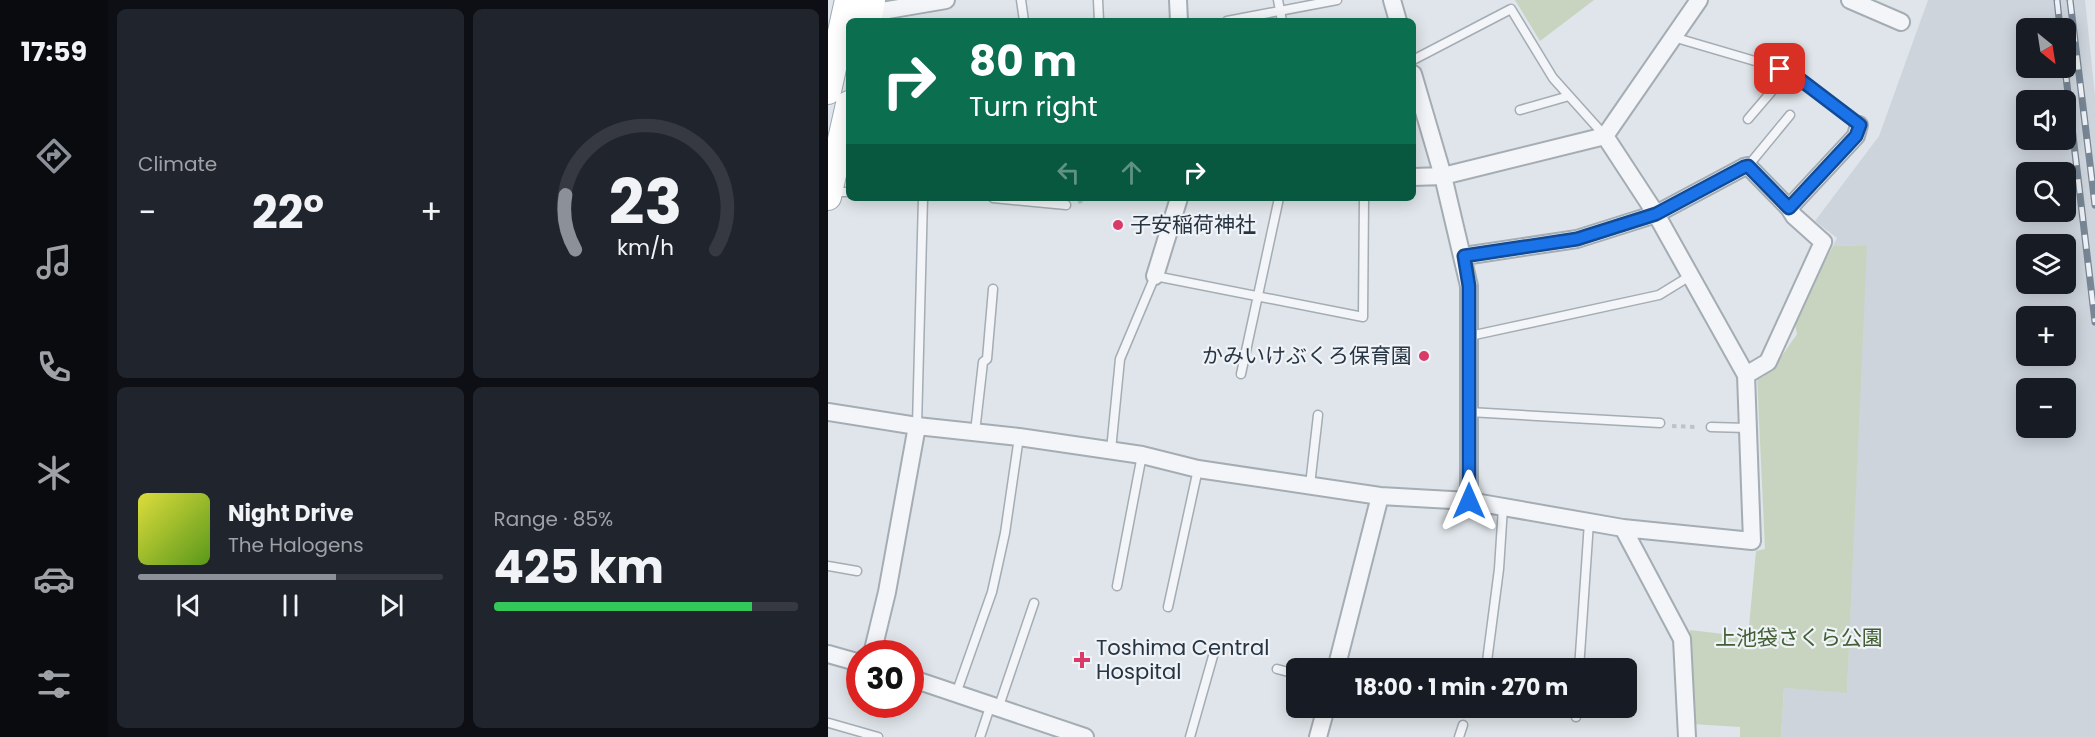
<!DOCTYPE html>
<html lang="en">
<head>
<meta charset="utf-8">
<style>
	:root { --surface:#171b24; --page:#20242c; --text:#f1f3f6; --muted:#9ea1a6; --line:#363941; --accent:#8c9099 }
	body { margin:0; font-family:Poppins,"Noto Sans JP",sans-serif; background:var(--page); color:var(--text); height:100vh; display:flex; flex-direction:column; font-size:22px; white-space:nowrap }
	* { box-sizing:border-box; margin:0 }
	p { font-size:20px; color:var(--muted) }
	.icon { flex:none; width:33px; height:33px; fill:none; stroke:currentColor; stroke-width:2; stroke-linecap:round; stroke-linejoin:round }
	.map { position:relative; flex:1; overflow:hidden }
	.details { display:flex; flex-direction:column; gap:9px; padding:9px; background:#0d0f14; width:720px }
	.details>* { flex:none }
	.banner { position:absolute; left:18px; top:18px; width:570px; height:183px; border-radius:9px; box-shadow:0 3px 15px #0003; background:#0b6e4f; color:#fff; overflow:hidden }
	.needle { width:39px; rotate:150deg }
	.tools { position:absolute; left:1188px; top:18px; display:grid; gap:12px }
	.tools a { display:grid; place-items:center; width:60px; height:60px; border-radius:9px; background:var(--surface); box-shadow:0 3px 15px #0003; font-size:30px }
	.speed { position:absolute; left:18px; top:640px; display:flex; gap:12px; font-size:30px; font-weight:700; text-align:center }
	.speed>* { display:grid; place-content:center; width:78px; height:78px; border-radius:50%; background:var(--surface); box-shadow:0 3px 15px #0003; line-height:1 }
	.speed .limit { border:9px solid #d22; background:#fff; color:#111 }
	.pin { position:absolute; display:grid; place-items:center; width:51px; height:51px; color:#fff; margin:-26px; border-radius:12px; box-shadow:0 3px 9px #0006 }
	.me { position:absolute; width:66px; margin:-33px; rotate:0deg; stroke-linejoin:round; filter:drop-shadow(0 0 4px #0008) }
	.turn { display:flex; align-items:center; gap:21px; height:126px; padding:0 24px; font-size:27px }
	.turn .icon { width:78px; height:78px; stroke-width:2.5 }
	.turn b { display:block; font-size:42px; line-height:51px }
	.lanes { display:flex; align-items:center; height:57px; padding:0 24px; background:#0003; justify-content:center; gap:30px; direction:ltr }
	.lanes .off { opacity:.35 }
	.big { font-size:45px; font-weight:700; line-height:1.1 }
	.details .tile { flex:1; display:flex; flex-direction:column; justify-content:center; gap:9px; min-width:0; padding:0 21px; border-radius:9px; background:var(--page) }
	.details .dial { align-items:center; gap:0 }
	.dial svg { height:156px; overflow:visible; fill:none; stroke:var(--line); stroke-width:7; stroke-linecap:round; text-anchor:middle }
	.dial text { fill:var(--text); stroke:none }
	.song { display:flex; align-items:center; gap:18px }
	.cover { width:72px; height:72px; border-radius:9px; background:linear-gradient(135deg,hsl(60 70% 55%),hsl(90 70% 35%)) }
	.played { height:6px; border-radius:3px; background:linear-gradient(90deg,var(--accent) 65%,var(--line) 65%) }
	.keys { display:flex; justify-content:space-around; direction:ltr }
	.heat { display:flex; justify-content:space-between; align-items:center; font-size:33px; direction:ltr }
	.charge { height:9px; border-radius:4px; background:linear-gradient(90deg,#34c759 85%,var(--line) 0) }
	.details .tiles { flex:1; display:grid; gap:9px; grid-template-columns:repeat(2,1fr) }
	.trip { position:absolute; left:458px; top:658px; width:351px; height:60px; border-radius:9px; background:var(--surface); box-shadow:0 3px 15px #0003; font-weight:700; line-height:60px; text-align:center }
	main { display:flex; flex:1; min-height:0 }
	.tab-bar { display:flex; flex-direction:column; width:108px; justify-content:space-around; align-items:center; background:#090b0e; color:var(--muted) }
	.tab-bar .icon { width:42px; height:42px }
	.tab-bar .on { color:var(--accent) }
	.tab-bar b { font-size:27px; color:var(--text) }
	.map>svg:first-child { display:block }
	.built { fill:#cdd4dc; fill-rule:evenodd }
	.park { fill:#c8d4c0 }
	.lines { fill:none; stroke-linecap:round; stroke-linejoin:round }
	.lane-casing { stroke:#a4acb4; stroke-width:11 }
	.street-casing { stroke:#a4acb4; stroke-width:20 }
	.primary-casing { stroke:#9eabb6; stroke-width:28 }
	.path { stroke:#bec3c9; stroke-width:4; stroke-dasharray:4.5 4.5; stroke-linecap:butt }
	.lane { stroke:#f3f5f8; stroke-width:8 }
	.street { stroke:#f3f5f8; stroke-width:16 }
	.primary { stroke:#fff; stroke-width:26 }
	.rail-casing { stroke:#788695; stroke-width:7 }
	.rail { stroke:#eff3f7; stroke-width:4.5; stroke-dasharray:14; stroke-linecap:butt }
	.route-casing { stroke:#114b97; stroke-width:15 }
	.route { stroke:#1a73e8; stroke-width:10 }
	.poi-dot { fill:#d93a67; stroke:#eff3f7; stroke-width:2 }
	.labels { text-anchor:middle; stroke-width:4.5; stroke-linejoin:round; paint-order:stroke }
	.poi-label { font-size:21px; fill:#273442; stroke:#eff3f7; text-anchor:start }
	.park-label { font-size:21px; fill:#415f33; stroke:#eff3f7 }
</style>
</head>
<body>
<main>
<nav class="tab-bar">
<b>17:59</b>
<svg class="icon on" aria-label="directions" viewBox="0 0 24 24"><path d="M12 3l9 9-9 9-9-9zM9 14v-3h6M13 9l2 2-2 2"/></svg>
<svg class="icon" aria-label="music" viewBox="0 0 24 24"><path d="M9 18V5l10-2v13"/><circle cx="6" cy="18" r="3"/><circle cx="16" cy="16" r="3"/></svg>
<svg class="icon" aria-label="phone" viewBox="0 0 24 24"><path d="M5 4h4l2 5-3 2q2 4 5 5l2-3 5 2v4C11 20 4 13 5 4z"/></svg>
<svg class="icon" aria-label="climate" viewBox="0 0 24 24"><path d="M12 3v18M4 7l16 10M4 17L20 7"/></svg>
<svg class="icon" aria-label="car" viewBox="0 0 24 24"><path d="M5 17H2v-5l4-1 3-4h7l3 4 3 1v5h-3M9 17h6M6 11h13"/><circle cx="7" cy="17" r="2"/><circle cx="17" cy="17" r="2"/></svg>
<svg class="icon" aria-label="filters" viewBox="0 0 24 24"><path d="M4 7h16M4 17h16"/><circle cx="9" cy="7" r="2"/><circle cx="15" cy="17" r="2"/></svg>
</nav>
<section class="details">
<div class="tiles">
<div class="tile"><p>Climate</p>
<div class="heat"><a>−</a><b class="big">22°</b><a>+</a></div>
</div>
<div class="tile dial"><svg viewBox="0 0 100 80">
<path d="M14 69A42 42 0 1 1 86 69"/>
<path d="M14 69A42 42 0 0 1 9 41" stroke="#8c9099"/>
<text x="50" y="56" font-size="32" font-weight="700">23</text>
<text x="50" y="72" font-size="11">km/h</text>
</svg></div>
<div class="tile">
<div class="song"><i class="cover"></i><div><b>Night Drive</b><p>The Halogens</p></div></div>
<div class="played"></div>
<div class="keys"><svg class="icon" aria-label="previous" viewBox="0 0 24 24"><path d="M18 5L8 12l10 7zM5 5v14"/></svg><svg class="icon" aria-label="pause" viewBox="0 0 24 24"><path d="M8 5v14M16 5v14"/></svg><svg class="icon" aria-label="next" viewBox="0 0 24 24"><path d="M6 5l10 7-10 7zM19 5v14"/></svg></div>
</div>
<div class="tile"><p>Range · 85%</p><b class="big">425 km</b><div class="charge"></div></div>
</div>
</section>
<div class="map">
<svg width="1267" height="737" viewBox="0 0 1267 737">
	<rect width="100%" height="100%" fill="#dfe5ea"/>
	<!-- built -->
	<path class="built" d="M1100 0H1257L1267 96V737H953L956 688 1019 692 1038 245 1005 246 1009 238 987 221 1051 136ZM1198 28H1238V68H1198ZM1198 100H1238V140H1198ZM1198 172H1238V212H1198ZM1198 244H1238V284H1198ZM1198 316H1238V356H1198ZM1198 388H1238V428H1198Z"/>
	<!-- park -->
	<path class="park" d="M687 0H766L712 41Z
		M1039 245 1019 693 956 688 953 737H912V727L864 724 862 630 920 637 928 551 937 549 929 376 949 363 969 334 966 319 1005 246Z"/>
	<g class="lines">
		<defs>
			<path id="lane" d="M193 0 196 21
				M270 0 271 21
				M450 0 454 21
				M399 21 509 0
				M845 37 961 71 1031 125
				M585 60 683 9 725 78 777 136
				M692 110 741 96
				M920 119 961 71
				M920 166 962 115
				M4 192H21
				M165 198 238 205
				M642 336 831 295 862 276
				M413 374 451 198
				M641 412 832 423
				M89 426 95 198
				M883 427 920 428
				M147 432 155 362 159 359 165 289
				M283 450 292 359 327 276 535 317 536 198
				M482 485 490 415
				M0 566 29 571
				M289 586 314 455
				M340 607 370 469
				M449 669 468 674
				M658 669 671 569 675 507
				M751 669 761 522
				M129 691 164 592 177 533 191 437
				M171 706 206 603
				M748 717V708
				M1 723 50 737
				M152 737 163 704
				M362 737 385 656
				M631 737 635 725"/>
			<path id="street" d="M350 0 351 21
				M564 0 570 21
				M1022 0 1073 22
				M42 13 118 0
				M585 74 615 176 641 286V501
				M777 136 828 214 918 375
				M585 177 615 176 777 136 871 0
				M636 256 749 239 828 214 916 167 920 166 961 208
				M327 276 351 198
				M0 412 89 426 191 437 314 455 370 469 552 496 641 501 795 528 854 639 859 737
				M795 528 924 541 918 375 940 362 995 242 966 216 961 208 1028 136 1031 125
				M0 654 32 663
				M44 654 59 592 89 426
				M508 669 552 496
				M82 678 257 737
				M490 737 498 708"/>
			<path id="primary" d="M40 21 44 0
				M0 91 20 0
				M0 197 21 104"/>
		</defs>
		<!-- lane casing -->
		<use href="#lane" class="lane-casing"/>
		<!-- street casing -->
		<use href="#street" class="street-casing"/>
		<!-- primary casing -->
		<use href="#primary" class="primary-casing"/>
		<!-- path -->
		<path class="path" d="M250 202 263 198
			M844 426 869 427"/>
		<!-- lane -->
		<use href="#lane" class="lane"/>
		<!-- street -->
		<use href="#street" class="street"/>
		<!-- primary -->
		<use href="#primary" class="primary"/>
		<defs>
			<path id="rail" d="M1229 0 1232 28
				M1242 0 1267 205
				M1237 68 1267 322"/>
		</defs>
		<!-- rail casing -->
		<use href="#rail" class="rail-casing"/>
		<!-- rail -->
		<use href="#rail" class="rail"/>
	</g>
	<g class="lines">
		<defs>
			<path id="route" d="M641 501V286L636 256 749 239 828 214 916 167 920 166 961 208 1028 136 1032 125 961 71 952 69"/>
		</defs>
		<!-- route casing -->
		<use href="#route" class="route-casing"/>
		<!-- route -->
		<use href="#route" class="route"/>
	</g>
	<!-- markers -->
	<g class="poi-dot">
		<circle cx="290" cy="225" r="6"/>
		<circle cx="596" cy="356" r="6"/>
		<path d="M251 651h6v6h6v6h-6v6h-6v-6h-6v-6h6z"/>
	</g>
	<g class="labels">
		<!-- poi labels -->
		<g class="poi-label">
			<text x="302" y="232">子安稲荷神社</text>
			<text x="584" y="363" text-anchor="end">かみいけぶくろ保育園</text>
			<text x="268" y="655">Toshima Central<tspan x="268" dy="24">Hospital</tspan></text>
		</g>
		<!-- park labels -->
		<g class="park-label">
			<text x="971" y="645">上池袋さくら公園</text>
		</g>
	</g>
</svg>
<div class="tools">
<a><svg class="needle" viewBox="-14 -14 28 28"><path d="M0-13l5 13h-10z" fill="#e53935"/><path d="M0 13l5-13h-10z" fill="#9ea1a6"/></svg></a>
<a><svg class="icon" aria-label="sound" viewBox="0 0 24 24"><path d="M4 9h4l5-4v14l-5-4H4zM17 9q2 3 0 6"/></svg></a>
<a><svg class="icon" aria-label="search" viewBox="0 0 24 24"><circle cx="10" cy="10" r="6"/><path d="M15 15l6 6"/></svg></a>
<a><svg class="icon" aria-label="layers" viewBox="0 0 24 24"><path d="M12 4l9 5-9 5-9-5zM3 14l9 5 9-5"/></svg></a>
<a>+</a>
<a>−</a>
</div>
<div class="speed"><div class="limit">30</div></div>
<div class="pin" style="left:952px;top:69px;background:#d93025"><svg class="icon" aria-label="arrive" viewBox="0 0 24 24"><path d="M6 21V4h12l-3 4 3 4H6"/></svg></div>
<svg class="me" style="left:641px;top:501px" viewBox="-20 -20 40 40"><path d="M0-17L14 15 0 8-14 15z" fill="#1a73e8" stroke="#fff" stroke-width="4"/></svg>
<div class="trip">18:00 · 1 min · 270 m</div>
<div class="banner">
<div class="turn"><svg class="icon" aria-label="right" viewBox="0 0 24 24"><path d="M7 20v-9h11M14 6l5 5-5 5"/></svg><div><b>80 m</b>Turn right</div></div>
<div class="lanes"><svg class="icon off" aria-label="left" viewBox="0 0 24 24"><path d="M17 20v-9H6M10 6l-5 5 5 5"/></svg><svg class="icon off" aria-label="ahead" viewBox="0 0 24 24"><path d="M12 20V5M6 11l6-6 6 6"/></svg><svg class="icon" aria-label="right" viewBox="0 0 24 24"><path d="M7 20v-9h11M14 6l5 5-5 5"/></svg></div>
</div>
</div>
</main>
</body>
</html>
